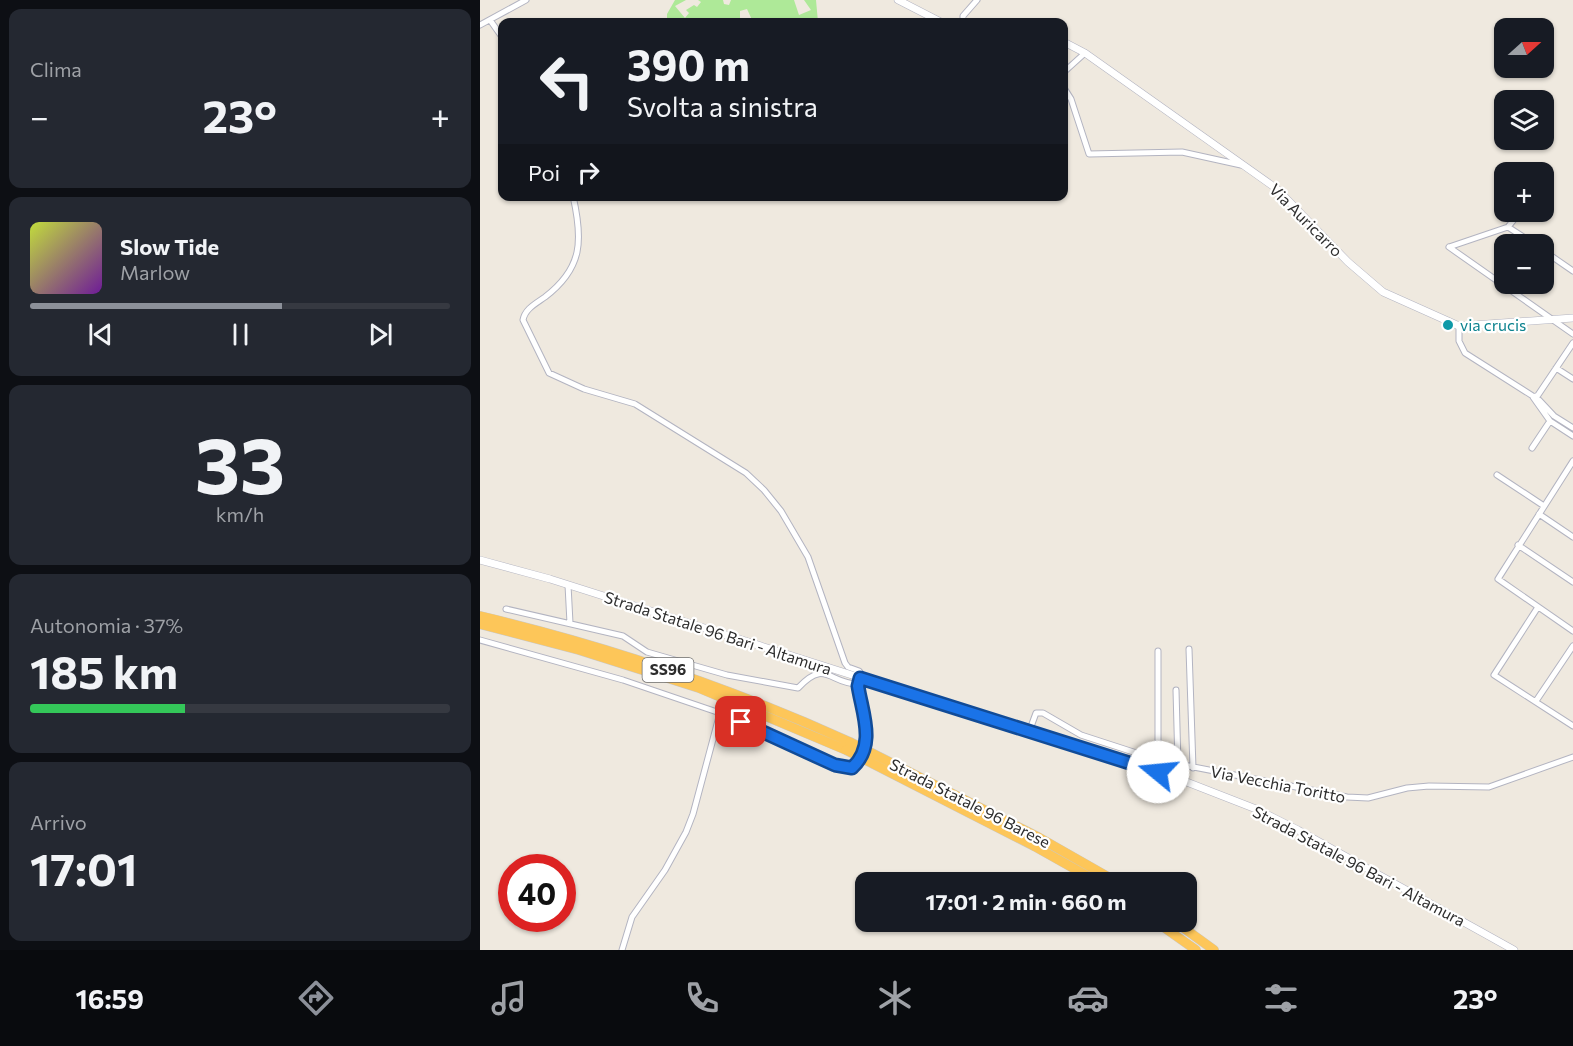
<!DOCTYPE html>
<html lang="it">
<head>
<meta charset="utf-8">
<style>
	:root { --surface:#171b24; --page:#242831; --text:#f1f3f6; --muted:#9ea1a6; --line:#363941; --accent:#8c9099 }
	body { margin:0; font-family:Commissioner,sans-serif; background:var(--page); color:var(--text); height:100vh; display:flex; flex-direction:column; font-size:22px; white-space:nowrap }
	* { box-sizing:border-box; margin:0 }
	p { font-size:20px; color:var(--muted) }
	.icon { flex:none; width:33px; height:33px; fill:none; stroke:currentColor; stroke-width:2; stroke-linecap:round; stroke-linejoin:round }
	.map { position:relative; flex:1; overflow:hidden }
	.panel { display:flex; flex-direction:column; gap:9px; padding:9px; background:#0d0f14; width:480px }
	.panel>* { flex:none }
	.hud { position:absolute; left:18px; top:18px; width:570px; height:183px; border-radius:12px; box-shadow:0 2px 4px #0004; background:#171b24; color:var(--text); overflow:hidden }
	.needle { width:39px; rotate:69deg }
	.buttons { position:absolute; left:1014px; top:18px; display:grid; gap:12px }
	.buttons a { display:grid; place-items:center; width:60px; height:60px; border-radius:12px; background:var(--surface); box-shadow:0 2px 4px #0004; font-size:30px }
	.speed { position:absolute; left:18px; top:854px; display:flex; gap:12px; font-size:30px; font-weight:700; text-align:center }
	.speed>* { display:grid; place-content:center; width:78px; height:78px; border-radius:50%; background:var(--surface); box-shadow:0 2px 4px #0004; line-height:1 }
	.speed .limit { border:9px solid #d22; background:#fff; color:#111 }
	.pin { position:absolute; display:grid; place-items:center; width:51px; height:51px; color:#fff; margin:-26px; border-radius:12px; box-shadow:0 3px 9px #0006 }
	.me { position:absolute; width:66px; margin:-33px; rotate:287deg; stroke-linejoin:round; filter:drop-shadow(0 0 4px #0008) }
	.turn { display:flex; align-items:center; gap:21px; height:126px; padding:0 30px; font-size:27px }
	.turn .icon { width:78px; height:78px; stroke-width:2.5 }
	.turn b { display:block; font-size:42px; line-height:51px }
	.then { display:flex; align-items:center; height:57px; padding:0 30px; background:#0003; gap:12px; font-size:22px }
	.big { font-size:45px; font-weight:700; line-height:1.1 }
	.panel .card { flex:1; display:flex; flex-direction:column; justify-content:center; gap:9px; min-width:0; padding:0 21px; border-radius:12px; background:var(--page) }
	.panel .dial { align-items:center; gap:0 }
	.dial b { font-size:78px; line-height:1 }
	.song { display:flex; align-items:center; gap:18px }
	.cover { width:72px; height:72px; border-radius:9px; background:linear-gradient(135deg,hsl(70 70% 55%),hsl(280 70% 35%)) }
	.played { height:6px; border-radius:3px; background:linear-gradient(90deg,var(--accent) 60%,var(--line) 60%) }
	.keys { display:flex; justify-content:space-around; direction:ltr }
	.heat { display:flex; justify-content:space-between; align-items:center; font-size:33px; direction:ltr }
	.charge { height:9px; border-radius:4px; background:linear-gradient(90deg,#34c759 37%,var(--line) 0) }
	.trip { position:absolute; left:375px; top:872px; width:342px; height:60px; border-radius:12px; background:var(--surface); box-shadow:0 2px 4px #0004; font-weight:700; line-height:60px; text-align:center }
	.tab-bar { display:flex; height:96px; justify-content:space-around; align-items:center; background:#090b0e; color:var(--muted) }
	.tab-bar .icon { width:42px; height:42px }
	.tab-bar .selected { color:var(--accent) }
	.tab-bar b { font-size:27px; color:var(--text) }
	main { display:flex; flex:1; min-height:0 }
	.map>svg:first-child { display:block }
	.green { fill:#aee998 }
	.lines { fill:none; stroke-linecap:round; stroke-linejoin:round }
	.minor-casing { stroke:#b3b4c1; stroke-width:7 }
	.tertiary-casing { stroke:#b3b4c1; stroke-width:8 }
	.trunk-casing { stroke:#c8c8c8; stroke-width:10 }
	.minor { stroke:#fff; stroke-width:5 }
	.tertiary { stroke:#fff; stroke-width:7 }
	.trunk { stroke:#fdc659; stroke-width:9 }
	.trunk-bridge-casing { stroke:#c8c8c8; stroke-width:10; stroke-linecap:butt }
	.trunk-bridge { stroke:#fdc659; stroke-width:9 }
	.route-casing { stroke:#114b97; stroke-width:15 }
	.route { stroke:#1a73e8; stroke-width:10 }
	.culture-dot { fill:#0f9aa8; stroke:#fff; stroke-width:2 }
	.labels { text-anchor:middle; stroke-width:4.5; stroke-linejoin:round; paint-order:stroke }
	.shield { fill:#fff; stroke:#6c6c6c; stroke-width:1.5 }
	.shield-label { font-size:15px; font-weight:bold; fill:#2d2d2d }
	.street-label { font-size:16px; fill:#2d2d2d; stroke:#fff }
	.culture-label { font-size:16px; fill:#0d838f; stroke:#fff; text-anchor:start }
</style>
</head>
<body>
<main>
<section class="panel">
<div class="card"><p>Clima</p>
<div class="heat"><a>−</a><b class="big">23°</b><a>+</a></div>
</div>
<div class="card">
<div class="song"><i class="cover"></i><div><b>Slow Tide</b><p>Marlow</p></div></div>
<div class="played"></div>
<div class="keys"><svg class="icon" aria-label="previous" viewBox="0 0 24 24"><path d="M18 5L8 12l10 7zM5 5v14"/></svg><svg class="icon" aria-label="pause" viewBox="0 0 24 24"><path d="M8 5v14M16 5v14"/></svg><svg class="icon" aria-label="next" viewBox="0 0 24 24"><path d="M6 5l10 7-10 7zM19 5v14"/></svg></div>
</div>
<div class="card dial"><b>33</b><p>km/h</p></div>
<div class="card"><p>Autonomia · 37%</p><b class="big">185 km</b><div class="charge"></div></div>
<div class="card"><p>Arrivo</p><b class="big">17:01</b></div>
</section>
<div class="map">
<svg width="1093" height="950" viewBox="0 0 1093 950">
	<rect width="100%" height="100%" fill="#efe9df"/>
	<!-- green -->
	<path class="green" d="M195 0H206L195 6 205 18 209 13 206 10 214 5 217 7 221 2 218 0H243L244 4 249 5 251 0H314L319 15 331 10 324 0H336L338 22H273L267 9 260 11V22H187V14Z"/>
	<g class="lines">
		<defs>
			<path id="minor" d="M10 20 22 37
				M483 22V16L497 0
				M0 25 46 0
				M584 72 605 53
				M584 88 591 99 609 154 702 152 761 165
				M93 196C103 240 103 268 65 297 55 304 45 309 43 320L69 373 104 389 155 404 266 473 284 490 301 511 328 557 365 663 368 667 379 671 386 680
				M1040 212 1028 227 1054 244
				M969 247 1093 334
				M969 247 1028 227
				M1064 251 1093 271
				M979 326V341L985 353 1059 400 1074 416 1093 428
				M1076 368 1093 379
				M1053 397 1058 395 1093 343
				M1053 397 1070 421 1093 436
				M1052 448 1070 421
				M1093 461 1018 579 1093 631
				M1017 475 1064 506
				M1059 514 1093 537
				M1038 545 1093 582
				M88 585 90 623
				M1058 607 1014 675 1093 726
				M26 609 143 636 167 652 247 675 318 688C346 658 349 684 378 684
				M0 640 143 680 240 713 368 769 377 762 388 733 378 686
				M709 649 713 768
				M678 651V760
				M696 690 698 765
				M1056 701 1093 646
				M549 732 556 713H563L601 735 678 760 867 797 888 798 927 788 949 786 1009 787 1093 757
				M142 950 152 917 185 870 206 832 213 814 240 713"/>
			<path id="tertiary" d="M418 0 461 22
				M584 42 605 53 797 189 868 262 903 292 979 326 1093 318
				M0 560 70 579 699 779 776 809 818 830 1034 950"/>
			<path id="trunk" d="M0 616C127 646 251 688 370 742
				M0 624 99 650 219 688 366 750
				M558 837 637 882
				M554 846 618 882
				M675 921 716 950
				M694 921 734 950"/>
		</defs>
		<!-- minor casing -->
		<use href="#minor" class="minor-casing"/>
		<!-- tertiary casing -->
		<use href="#tertiary" class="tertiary-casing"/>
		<!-- trunk casing -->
		<use href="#trunk" class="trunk-casing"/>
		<!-- minor -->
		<use href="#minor" class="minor"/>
		<!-- tertiary -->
		<use href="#tertiary" class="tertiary"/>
		<!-- trunk -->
		<use href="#trunk" class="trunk"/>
		<defs>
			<path id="trunk-bridge" d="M370 742 558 837
				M366 750 554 846"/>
		</defs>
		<!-- trunk-bridge casing -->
		<use href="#trunk-bridge" class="trunk-bridge-casing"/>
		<!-- trunk-bridge -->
		<use href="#trunk-bridge" class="trunk-bridge"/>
	</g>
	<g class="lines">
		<defs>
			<path id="route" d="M261 722 355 765 372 768C397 745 382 713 378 686L380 678 678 772"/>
		</defs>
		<!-- route casing -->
		<use href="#route" class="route-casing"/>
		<!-- route -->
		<use href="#route" class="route"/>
	</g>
	<!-- markers -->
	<circle class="culture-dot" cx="968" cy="325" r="6"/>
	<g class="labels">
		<!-- shield labels -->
		<rect class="shield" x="162.5" y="658" width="51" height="24" rx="4.5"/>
		<g class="shield-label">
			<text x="188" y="675">SS96</text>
		</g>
		<!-- street labels -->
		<g class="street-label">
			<text transform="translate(826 220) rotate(45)" y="6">Via Auricarro</text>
			<text transform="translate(238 633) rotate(18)" y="6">Strada Statale 96 Bari - Altamura</text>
			<text transform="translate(798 784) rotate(11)" y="6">Via Vecchia Toritto</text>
			<text transform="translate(490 803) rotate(27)" y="6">Strada Statale 96 Barese</text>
			<text transform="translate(879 866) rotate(28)" y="6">Strada Statale 96 Bari - Altamura</text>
		</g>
		<!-- culture labels -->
		<g class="culture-label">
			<text x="980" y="331">via crucis</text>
		</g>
	</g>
</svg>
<div class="buttons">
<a><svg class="needle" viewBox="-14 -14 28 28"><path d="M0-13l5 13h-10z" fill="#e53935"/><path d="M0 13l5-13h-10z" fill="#9ea1a6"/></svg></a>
<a><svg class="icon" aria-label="layers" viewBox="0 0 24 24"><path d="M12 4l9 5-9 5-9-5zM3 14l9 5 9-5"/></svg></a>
<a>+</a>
<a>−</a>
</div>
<div class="speed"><div class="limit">40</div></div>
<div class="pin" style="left:261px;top:722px;background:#d93025"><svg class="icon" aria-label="arrive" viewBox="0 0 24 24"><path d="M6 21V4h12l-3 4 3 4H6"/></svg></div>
<svg class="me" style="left:678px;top:772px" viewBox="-20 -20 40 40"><circle r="19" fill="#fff"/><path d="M0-13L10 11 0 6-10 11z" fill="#1a73e8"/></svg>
<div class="trip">17:01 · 2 min · 660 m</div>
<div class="hud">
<div class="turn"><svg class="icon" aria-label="left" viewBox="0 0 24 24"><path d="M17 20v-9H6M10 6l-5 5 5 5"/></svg><div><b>390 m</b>Svolta a sinistra</div></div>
<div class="then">Poi<svg class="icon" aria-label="right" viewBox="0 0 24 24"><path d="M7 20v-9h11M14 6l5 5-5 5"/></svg></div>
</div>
</div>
</main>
<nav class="tab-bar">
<b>16:59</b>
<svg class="icon selected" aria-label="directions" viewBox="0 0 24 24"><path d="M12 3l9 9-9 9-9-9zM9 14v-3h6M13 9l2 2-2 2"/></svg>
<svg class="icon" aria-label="music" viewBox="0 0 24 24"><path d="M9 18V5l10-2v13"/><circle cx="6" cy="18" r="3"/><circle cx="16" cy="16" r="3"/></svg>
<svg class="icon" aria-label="phone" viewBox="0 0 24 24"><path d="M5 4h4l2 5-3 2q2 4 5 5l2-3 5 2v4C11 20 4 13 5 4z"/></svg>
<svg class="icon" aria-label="climate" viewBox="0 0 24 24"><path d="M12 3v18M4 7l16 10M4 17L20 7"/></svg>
<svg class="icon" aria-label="car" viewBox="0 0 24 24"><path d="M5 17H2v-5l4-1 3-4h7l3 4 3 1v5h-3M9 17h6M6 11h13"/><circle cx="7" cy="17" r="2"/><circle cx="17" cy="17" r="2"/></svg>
<svg class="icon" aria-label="filters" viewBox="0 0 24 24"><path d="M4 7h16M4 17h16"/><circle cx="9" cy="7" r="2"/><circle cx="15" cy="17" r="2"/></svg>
<b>23°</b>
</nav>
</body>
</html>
